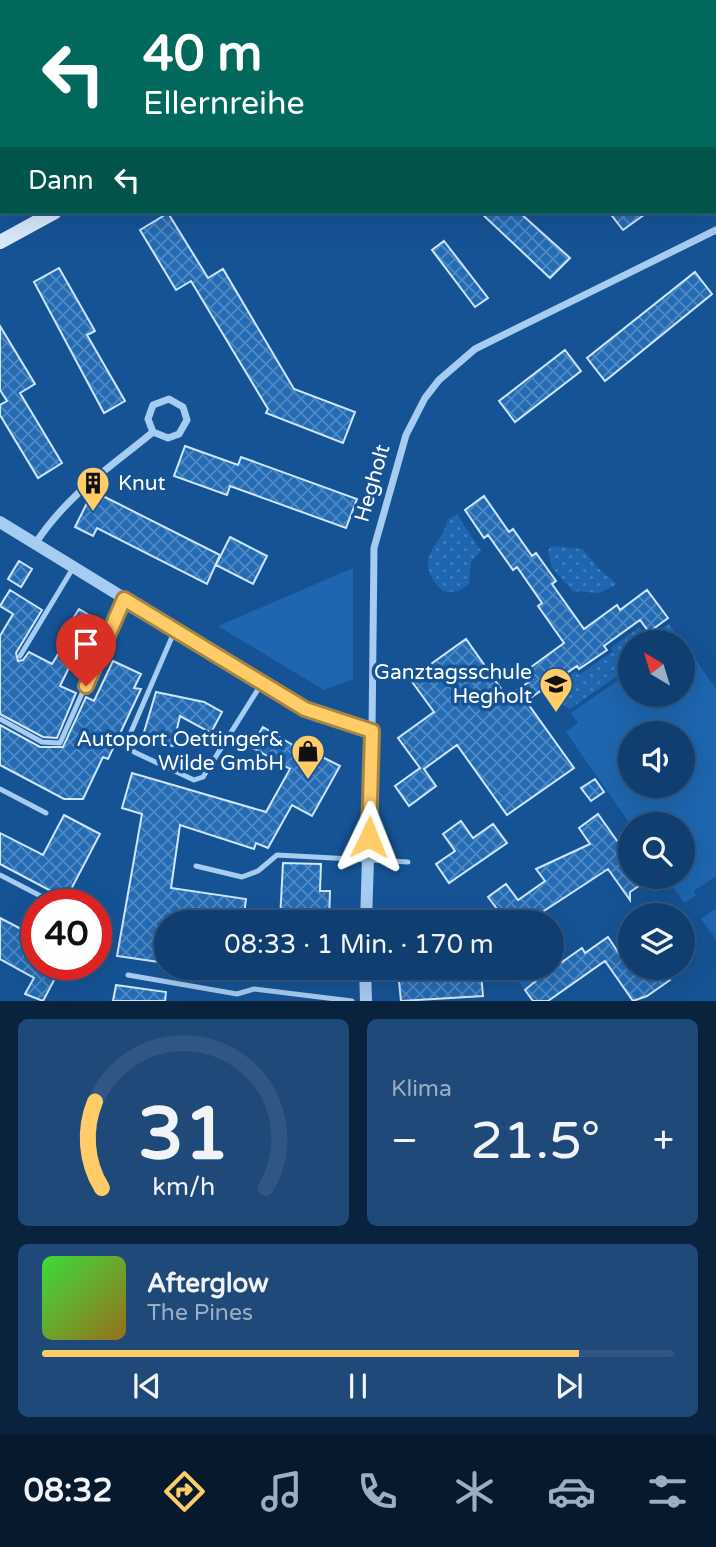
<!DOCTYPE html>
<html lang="de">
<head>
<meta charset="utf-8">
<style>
	:root { --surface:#103e70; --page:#1e4978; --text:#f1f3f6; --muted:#9caec3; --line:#305783; --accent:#ffcc67 }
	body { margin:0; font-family:"Varela Round",sans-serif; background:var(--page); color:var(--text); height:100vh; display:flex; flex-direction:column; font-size:26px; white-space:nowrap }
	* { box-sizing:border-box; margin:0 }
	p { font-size:23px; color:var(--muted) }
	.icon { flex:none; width:38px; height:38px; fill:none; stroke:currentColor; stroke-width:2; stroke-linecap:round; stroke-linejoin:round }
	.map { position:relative; height:1001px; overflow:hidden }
	.details { display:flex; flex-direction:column; gap:18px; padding:18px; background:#09223e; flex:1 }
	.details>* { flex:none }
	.top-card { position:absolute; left:0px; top:0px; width:718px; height:214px; box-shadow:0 7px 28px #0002,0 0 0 2px var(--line); background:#00695c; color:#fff; overflow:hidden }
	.needle { width:46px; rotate:322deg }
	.buttons { position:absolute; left:618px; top:630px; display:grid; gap:14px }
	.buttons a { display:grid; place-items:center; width:77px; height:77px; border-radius:50%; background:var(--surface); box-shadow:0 7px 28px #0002,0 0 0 2px var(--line); font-size:35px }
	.speed { position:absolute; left:21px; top:889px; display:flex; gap:14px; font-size:35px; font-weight:700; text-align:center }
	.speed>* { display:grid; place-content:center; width:91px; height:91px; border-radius:50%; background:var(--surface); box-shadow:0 7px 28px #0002,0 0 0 2px var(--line); line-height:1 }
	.speed .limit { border:10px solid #d22; background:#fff; color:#111 }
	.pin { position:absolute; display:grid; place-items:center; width:60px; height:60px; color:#fff; margin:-72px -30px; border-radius:50% 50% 50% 0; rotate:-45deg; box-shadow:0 0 7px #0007 }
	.pin .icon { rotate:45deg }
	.me { position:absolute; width:77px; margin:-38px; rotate:2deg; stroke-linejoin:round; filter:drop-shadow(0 0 5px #0008) }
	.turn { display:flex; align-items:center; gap:24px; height:147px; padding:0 28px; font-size:32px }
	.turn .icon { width:91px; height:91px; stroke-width:2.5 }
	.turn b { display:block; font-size:49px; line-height:60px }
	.then { display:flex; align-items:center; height:66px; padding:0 28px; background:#0003; gap:14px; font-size:26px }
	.big { font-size:52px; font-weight:600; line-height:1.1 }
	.details .card { flex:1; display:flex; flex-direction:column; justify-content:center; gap:10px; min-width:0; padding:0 24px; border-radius:10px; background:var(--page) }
	.details .dial { align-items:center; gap:0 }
	.dial svg { height:182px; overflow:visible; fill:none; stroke:var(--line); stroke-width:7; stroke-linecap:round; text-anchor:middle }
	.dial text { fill:var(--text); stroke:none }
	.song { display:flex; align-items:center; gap:21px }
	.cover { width:84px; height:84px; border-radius:10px; background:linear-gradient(135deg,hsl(120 70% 55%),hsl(40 70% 35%)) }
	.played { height:7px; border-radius:4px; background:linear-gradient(90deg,var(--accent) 85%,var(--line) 85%) }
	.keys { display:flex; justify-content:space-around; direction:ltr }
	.heat { display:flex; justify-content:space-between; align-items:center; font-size:38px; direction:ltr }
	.details .tiles { flex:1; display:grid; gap:18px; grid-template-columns:1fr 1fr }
	.card:last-child { grid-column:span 2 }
	.trip { position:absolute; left:154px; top:910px; width:410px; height:70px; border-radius:35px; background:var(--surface); box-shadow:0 7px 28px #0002,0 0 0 2px var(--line); font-weight:600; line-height:70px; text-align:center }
	.dock { display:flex; height:112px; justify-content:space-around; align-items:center; background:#06192d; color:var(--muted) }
	.dock .icon { width:49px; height:49px }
	.dock .active { color:var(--accent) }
	.dock b { font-size:32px; color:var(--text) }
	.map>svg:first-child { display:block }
	.green { fill:#1e66af; fill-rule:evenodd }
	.park { fill:url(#park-dots) }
	.building { fill:url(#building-cross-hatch); stroke:#cee5fc; stroke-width:2 }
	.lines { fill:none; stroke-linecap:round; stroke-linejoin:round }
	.service { stroke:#a6ccf1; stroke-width:5 }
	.minor { stroke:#a6ccf1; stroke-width:7 }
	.tertiary { stroke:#a6ccf1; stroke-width:12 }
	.secondary { stroke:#d5e8fc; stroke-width:14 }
	.route-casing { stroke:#a68543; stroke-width:18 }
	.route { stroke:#ffcc67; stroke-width:12 }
	.labels { text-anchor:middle; stroke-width:7; stroke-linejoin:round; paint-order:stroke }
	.poi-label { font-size:21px; fill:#fff; stroke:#165395; text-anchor:end }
	.street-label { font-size:21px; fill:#fff; stroke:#165395 }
</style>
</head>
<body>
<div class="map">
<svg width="716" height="1001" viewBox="0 0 716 1001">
	<defs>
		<pattern id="park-dots" width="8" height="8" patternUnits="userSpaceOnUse" patternTransform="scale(1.75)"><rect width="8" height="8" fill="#1e66af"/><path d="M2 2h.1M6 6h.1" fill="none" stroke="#407dbb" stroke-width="1.8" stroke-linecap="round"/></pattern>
		<pattern id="building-cross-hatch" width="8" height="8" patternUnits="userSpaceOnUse" patternTransform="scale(1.75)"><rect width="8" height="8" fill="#246bb4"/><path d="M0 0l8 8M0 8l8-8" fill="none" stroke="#5089c3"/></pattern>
	</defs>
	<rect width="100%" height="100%" fill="#165395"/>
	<!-- green -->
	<path class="green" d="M353 568V679L324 690 218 626Z
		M680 637 716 689V876L694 891 696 895 684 903 666 877H682V824H630L566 732 578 723 571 713 630 672V695H682V642H673ZM682 733V786H630V733Z
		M716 908V939L701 919Z
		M507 968H538L543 975 525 990Z"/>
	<!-- park -->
	<path class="park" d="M0 0H408L2 4Z
		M2 6V208L0 209V7Z
		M457 514 481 551 471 562 469 584C464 589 457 592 449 592 443 592 439 588 436 584 414 555 444 543 448 519Z
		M552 546 583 549 599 569 617 584 599 593 573 591 552 568 548 550Z
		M669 624 676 635 666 642H630V667L570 709 546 695 576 671 579 675 613 651 611 648 639 627 645 635 650 636Z"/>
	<!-- building -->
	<path class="building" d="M480 212H519L570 258 550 278Z
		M609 212H648L623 230Z
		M168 213 208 278 223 269 294 389 355 412 343 443 266 413 268 409 191 281 176 290 140 230Z
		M444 241 488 298 475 307 432 250Z
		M59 268 95 331 87 335 125 401 104 413 34 282Z
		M695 272 712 294 605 381 587 358Z
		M0 326 35 384 20 393 62 463 38 478 0 415V405L7 401 0 390Z
		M565 350 581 371 515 422 499 401Z
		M185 446 238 465 241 457 357 499 346 528 230 486 227 495 174 476Z
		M93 491 220 555 207 584 97 528 93 536 75 527Z
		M484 496 509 532 513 529 532 556 536 553 556 581 552 584 584 629 617 605 620 610 647 590 668 618 649 632 640 620 604 646 607 650 579 669 577 666 526 701 574 768 507 815 457 745 424 769 436 786 409 806 395 786 420 768 398 738 434 712 410 679 466 639 507 697 533 679 527 670 564 643 538 606 542 603 517 567 513 570 488 535 484 538 465 510Z
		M230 537 267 556 253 584 216 565Z
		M19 561 32 569 21 587 8 579Z
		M10 590 42 610 16 653 18 661 23 660 29 652 52 664 71 633 66 630 79 609 102 623 82 656 76 653 60 686 76 693 57 738 43 737 0 714V636L13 614 0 606Z
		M113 661 141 674 134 688 141 689 108 759 103 757 83 799H64L0 765V725L40 747H63L86 697 94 701Z
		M156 692 204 702 222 712 211 733 180 716 173 746 142 739Z
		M263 727 301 750 303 747 340 766 312 816 292 805 268 848 256 843 254 849 180 825 171 888 246 899 243 922H166V963L117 956 142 814 122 808 132 773 266 812 290 769 251 747Z
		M595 779 604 792 591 801 581 788Z
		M598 814 630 859V877H652L630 892V900L608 869 527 922H487L500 913 488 897 506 884 518 900 545 881 536 869 590 844 579 828Z
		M64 815 100 834 66 899 0 864V833L43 855Z
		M461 821 473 838 493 824 507 843 449 883 436 864 455 851 443 834Z
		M283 863 321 864 320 891H330L329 922 280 920Z
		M0 918 29 933 33 943 28 952 37 957V964H51L60 969 43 1001 25 994 34 978 0 959Z
		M608 937 618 952 630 944V968H662L670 980 647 996 633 1001 605 961 548 1001H533L525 990 543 975 539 968H551V947L562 962 582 948 585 953Z
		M481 973 483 996 401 1001 399 981Z
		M116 985 166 992 165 1001H113Z"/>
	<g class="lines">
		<!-- service -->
		<path class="service" d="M175 630 131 732 129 743 134 752 194 780 203 777 262 683
			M20 656 73 568
			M0 719 42 742 60 743 124 599
			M0 789 46 813
			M196 866 242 877 258 871 277 855 408 862
			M0 875 58 905
			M128 975 237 994 254 989 352 1001"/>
		<!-- minor -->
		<path class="minor" d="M35 544C68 494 108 469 153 432L168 438 179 434 187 420 183 407 169 399 153 405 148 419 153 432
			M372 731 374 548 406 435 425 398 439 380 475 349 716 230"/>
		<!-- tertiary -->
		<path class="tertiary" d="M0 522 305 709 317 716 372 731 366 922
			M365 968 366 1001"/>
		<!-- secondary -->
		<path class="secondary" d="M453 2 457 0
			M0 242 55 212"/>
	</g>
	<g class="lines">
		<defs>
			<path id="route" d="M86 686 124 599 305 709 372 731 369 837"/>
		</defs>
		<!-- route casing -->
		<use href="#route" class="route-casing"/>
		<!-- route -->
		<use href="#route" class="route"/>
	</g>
	<!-- icons -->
	<defs>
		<symbol id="building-pin" viewBox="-11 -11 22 30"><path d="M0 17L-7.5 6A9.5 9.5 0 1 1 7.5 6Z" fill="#ffcc67" stroke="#165395"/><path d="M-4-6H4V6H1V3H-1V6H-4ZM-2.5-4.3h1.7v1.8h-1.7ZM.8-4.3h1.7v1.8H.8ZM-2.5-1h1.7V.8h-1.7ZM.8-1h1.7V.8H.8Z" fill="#111"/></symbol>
		<symbol id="school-pin" viewBox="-11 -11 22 30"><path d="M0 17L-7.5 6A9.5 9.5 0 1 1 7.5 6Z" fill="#ffcc67" stroke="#165395"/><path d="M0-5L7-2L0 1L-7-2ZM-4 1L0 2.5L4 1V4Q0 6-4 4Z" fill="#111"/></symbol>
		<symbol id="shop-pin" viewBox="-11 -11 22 30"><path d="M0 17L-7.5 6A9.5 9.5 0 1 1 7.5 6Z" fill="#ffcc67" stroke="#165395"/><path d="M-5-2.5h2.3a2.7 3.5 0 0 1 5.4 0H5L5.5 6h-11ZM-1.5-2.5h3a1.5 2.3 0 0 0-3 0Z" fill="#111"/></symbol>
	</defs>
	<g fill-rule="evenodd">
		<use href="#building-pin" x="74" y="464" width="38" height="52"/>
		<use href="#school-pin" x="537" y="665" width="38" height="52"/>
		<use href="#shop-pin" x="289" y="732" width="38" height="52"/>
	</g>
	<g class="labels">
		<!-- poi labels -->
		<g class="poi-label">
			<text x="118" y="490" text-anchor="start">Knut</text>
			<text x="532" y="679">Ganztagsschule<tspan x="532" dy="24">Hegholt</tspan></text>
			<text x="284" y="746">Autoport Oettinger&amp;<tspan x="284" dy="24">Wilde GmbH</tspan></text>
		</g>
		<!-- street labels -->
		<g class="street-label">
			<text transform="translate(372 483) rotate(-74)" y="7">Hegholt</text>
		</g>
	</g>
</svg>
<div class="buttons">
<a><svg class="needle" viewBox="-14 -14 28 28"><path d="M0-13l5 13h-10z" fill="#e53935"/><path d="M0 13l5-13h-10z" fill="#9caec3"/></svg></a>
<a><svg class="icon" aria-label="sound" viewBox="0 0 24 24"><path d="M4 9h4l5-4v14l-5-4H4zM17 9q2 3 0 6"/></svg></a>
<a><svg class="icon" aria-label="search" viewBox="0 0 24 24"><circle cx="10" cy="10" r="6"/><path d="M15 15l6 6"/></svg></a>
<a><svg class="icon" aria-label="layers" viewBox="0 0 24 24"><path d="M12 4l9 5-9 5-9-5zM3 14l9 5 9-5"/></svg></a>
</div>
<div class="speed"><div class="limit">40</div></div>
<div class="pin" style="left:86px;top:686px;background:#d93025"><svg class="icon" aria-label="arrive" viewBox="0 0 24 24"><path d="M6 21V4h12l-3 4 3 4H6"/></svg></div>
<svg class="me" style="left:369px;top:837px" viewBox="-20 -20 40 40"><path d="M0-17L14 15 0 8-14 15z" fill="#ffcc67" stroke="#fff" stroke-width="4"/></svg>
<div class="trip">08:33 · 1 Min. · 170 m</div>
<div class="top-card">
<div class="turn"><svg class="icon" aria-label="left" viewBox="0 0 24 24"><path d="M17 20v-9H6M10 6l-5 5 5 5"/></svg><div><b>40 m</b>Ellernreihe</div></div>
<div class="then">Dann<svg class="icon" aria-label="left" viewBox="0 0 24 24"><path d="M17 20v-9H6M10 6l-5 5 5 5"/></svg></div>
</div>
</div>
<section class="details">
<div class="tiles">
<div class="card dial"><svg viewBox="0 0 100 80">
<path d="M14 69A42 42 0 1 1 86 69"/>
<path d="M14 69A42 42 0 0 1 11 31" stroke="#ffcc67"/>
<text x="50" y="56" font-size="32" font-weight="700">31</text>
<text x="50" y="72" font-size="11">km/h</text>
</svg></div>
<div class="card"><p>Klima</p>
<div class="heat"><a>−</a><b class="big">21.5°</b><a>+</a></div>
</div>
<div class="card">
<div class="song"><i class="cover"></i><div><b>Afterglow</b><p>The Pines</p></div></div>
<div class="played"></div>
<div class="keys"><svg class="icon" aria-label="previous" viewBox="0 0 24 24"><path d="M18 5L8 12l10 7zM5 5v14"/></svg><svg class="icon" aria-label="pause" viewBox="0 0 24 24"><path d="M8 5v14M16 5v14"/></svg><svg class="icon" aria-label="next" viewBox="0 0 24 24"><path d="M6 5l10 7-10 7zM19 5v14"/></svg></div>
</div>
</div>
</section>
<nav class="dock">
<b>08:32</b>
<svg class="icon active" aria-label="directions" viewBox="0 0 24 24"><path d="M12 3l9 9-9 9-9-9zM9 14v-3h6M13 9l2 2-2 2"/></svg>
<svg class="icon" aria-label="music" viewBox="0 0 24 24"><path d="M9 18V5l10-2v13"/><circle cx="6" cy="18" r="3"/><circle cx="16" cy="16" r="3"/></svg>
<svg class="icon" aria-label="phone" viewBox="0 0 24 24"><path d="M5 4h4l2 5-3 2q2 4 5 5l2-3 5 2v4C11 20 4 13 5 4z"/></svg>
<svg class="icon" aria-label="climate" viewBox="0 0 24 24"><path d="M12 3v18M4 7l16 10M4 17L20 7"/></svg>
<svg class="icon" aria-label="car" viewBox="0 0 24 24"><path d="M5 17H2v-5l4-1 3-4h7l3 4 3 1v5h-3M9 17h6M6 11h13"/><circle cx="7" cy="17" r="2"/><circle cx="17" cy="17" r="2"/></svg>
<svg class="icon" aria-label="filters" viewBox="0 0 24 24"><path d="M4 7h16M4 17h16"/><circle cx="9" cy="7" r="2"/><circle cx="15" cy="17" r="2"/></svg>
</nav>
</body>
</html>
